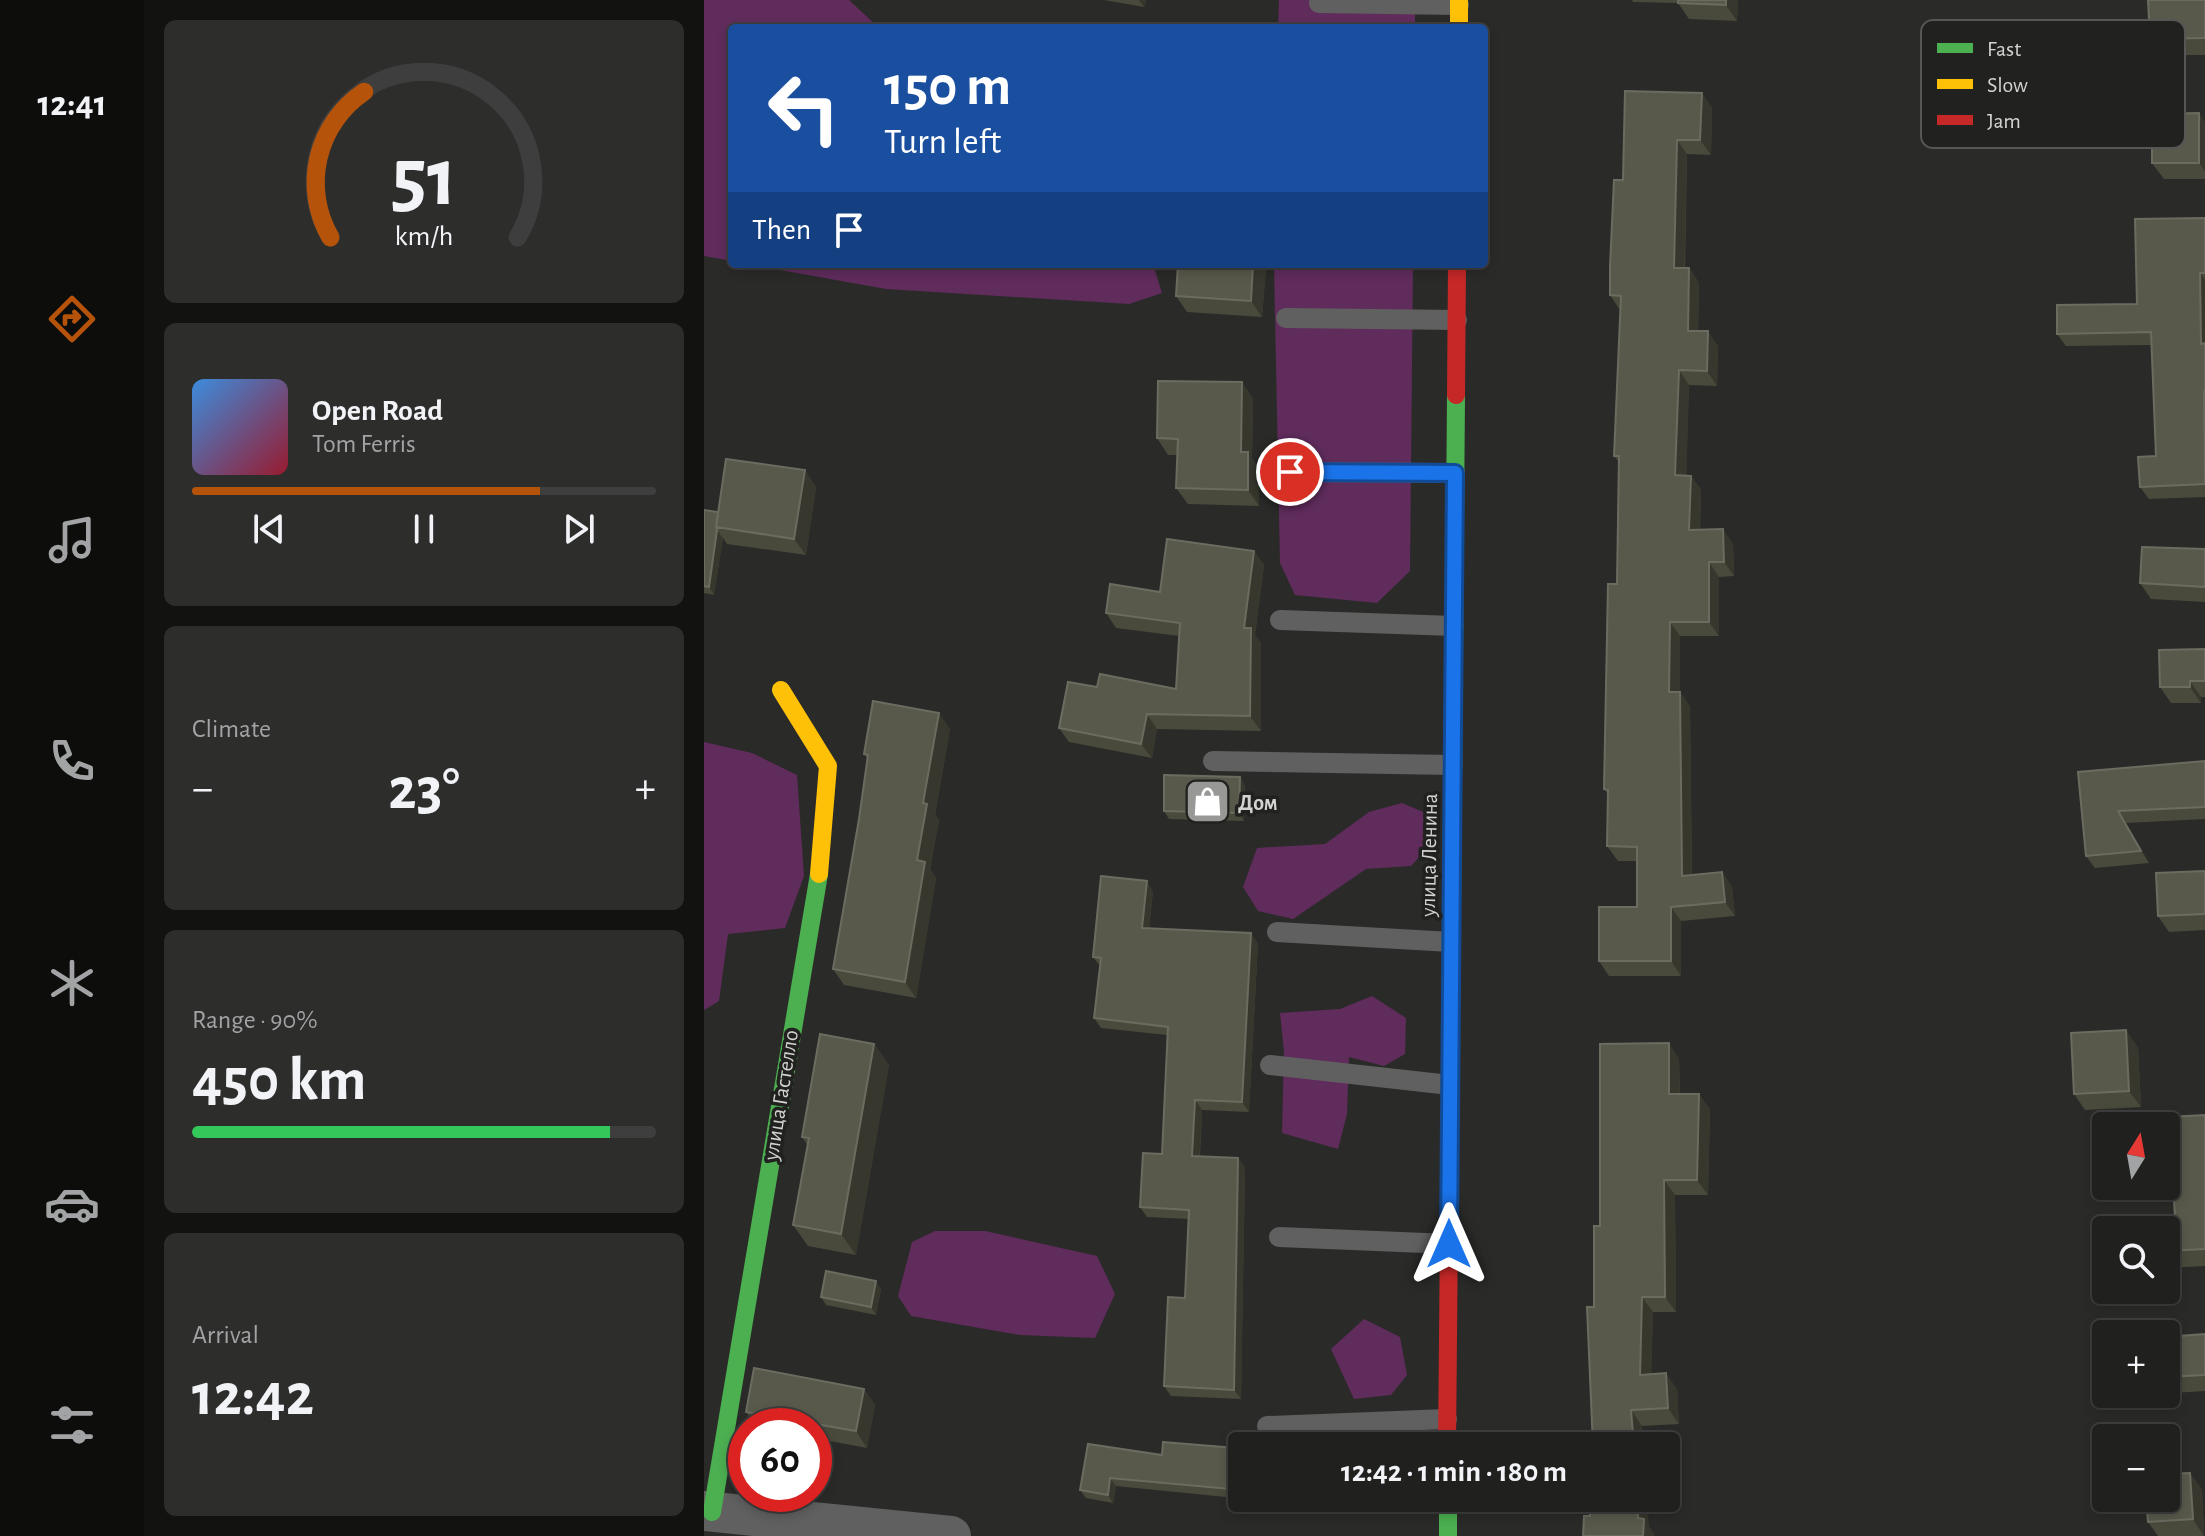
<!DOCTYPE html>
<html lang="en">
<head>
<meta charset="utf-8">
<style>
	:root { --surface:#20201f; --page:#2d2d2c; --text:#f1f3f6; --muted:#a2a3a4; --line:#3d3e3d; --accent:#b45309 }
	body { margin:0; font-family:"Alegreya Sans",sans-serif; background:var(--page); color:var(--text); height:100vh; display:flex; flex-direction:column; font-size:30px; white-space:nowrap }
	* { box-sizing:border-box; margin:0 }
	p { font-size:26px; color:var(--muted) }
	.icon { flex:none; width:44px; height:44px; fill:none; stroke:currentColor; stroke-width:2; stroke-linecap:round; stroke-linejoin:round }
	.map { position:relative; flex:1; overflow:hidden }
	.panel { display:flex; flex-direction:column; gap:20px; padding:20px; background:#121211; width:560px }
	.panel>* { flex:none }
	.hud { position:absolute; left:24px; top:24px; width:760px; height:244px; border-radius:8px; box-shadow:0 4px 12px #0003,0 0 0 2px var(--line); background:#1a4fa0; color:#fff; overflow:hidden }
	.needle { width:52px; rotate:11deg }
	.tools { position:absolute; left:1388px; top:1112px; display:grid; gap:16px }
	.tools a { display:grid; place-items:center; width:88px; height:88px; border-radius:8px; background:var(--surface); box-shadow:0 4px 12px #0003,0 0 0 2px var(--line); font-size:40px }
	.speed { position:absolute; left:24px; top:1408px; display:flex; gap:16px; font-size:40px; font-weight:700; text-align:center }
	.speed>* { display:grid; place-content:center; width:104px; height:104px; border-radius:50%; background:var(--surface); box-shadow:0 4px 12px #0003,0 0 0 2px var(--line); line-height:1 }
	.speed .limit { border:12px solid #d22; background:#fff; color:#111 }
	.pin { position:absolute; display:grid; place-items:center; width:68px; height:68px; color:#fff; margin:-34px; border:4px solid #fff; border-radius:50%; box-shadow:0 2px 8px #0007 }
	.me { position:absolute; width:88px; margin:-44px; rotate:0deg; stroke-linejoin:round; filter:drop-shadow(0 0 6px #0008) }
	.turn { display:flex; align-items:center; gap:28px; height:168px; padding:0 24px; font-size:36px }
	.turn .icon { width:104px; height:104px; stroke-width:2.5 }
	.turn b { display:block; font-size:56px; line-height:68px }
	.then { display:flex; align-items:center; height:76px; padding:0 24px; background:#0003; gap:16px; font-size:30px }
	.big { font-size:60px; font-weight:700; line-height:1.1 }
	.panel .tile { flex:1; display:flex; flex-direction:column; justify-content:center; gap:12px; min-width:0; padding:0 28px; border-radius:12px; background:var(--page) }
	.panel .dial { align-items:center; gap:0 }
	.dial svg { height:208px; overflow:visible; fill:none; stroke:var(--line); stroke-width:7; stroke-linecap:round; text-anchor:middle }
	.dial text { fill:var(--text); stroke:none }
	.song { display:flex; align-items:center; gap:24px }
	.cover { width:96px; height:96px; border-radius:12px; background:linear-gradient(135deg,hsl(210 70% 55%),hsl(350 70% 35%)) }
	.played { height:8px; border-radius:4px; background:linear-gradient(90deg,var(--accent) 75%,var(--line) 75%) }
	.keys { display:flex; justify-content:space-around; direction:ltr }
	.heat { display:flex; justify-content:space-between; align-items:center; font-size:44px; direction:ltr }
	.charge { height:12px; border-radius:6px; background:linear-gradient(90deg,#34c759 90%,var(--line) 0) }
	.trip { position:absolute; left:524px; top:1432px; width:452px; height:80px; border-radius:8px; background:var(--surface); box-shadow:0 4px 12px #0003,0 0 0 2px var(--line); font-weight:700; line-height:80px; text-align:center }
	main { display:flex; flex:1; min-height:0 }
	.dock { display:flex; flex-direction:column; width:144px; justify-content:space-around; align-items:center; background:#0d0d0c; color:var(--muted) }
	.dock .icon { width:56px; height:56px }
	.dock .active { color:var(--accent) }
	.dock b { font-size:36px; color:var(--text) }
	.map>svg:first-child { display:block }
	.green { fill:#602c5c }
	.lines { fill:none; stroke-linecap:round; stroke-linejoin:round }
	.lane { stroke:#606060; stroke-width:20 }
	.street { stroke:#606060; stroke-width:40 }
	.fast { stroke:#4caf50; stroke-width:18 }
	.slow { stroke:#ffc107; stroke-width:18 }
	.jam { stroke:#c62828; stroke-width:18 }
	.wall { fill:#494a3b }
	.shaded-wall { fill:#37372d }
	.building { fill:#58594b; stroke:#6b6c60; stroke-width:2 }
	.route-casing { stroke:#114b97; stroke-width:20 }
	.route { stroke:#1a73e8; stroke-width:14 }
	.labels { text-anchor:middle; stroke-width:7; stroke-linejoin:round; paint-order:stroke }
	.poi-label { font-size:22px; font-weight:bold; fill:#d3d3d1; stroke:#21211f; text-anchor:start }
	.street-label { font-size:22px; fill:#d3d3d1; stroke:#21211f }
	.key { fill:#21211f; stroke:#565654; stroke-width:2 }
	.key-label { font-size:22px; fill:#d3d3d1 }
</style>
</head>
<body>
<main>
<nav class="dock">
<b>12:41</b>
<svg class="icon active" aria-label="directions" viewBox="0 0 24 24"><path d="M12 3l9 9-9 9-9-9zM9 14v-3h6M13 9l2 2-2 2"/></svg>
<svg class="icon" aria-label="music" viewBox="0 0 24 24"><path d="M9 18V5l10-2v13"/><circle cx="6" cy="18" r="3"/><circle cx="16" cy="16" r="3"/></svg>
<svg class="icon" aria-label="phone" viewBox="0 0 24 24"><path d="M5 4h4l2 5-3 2q2 4 5 5l2-3 5 2v4C11 20 4 13 5 4z"/></svg>
<svg class="icon" aria-label="climate" viewBox="0 0 24 24"><path d="M12 3v18M4 7l16 10M4 17L20 7"/></svg>
<svg class="icon" aria-label="car" viewBox="0 0 24 24"><path d="M5 17H2v-5l4-1 3-4h7l3 4 3 1v5h-3M9 17h6M6 11h13"/><circle cx="7" cy="17" r="2"/><circle cx="17" cy="17" r="2"/></svg>
<svg class="icon" aria-label="filters" viewBox="0 0 24 24"><path d="M4 7h16M4 17h16"/><circle cx="9" cy="7" r="2"/><circle cx="15" cy="17" r="2"/></svg>
</nav>
<section class="panel">
<div class="tile dial"><svg viewBox="0 0 100 80">
<path d="M14 69A42 42 0 1 1 86 69"/>
<path d="M14 69A42 42 0 0 1 27 13" stroke="#b45309"/>
<text x="50" y="56" font-size="32" font-weight="700">51</text>
<text x="50" y="72" font-size="11">km/h</text>
</svg></div>
<div class="tile">
<div class="song"><i class="cover"></i><div><b>Open Road</b><p>Tom Ferris</p></div></div>
<div class="played"></div>
<div class="keys"><svg class="icon" aria-label="previous" viewBox="0 0 24 24"><path d="M18 5L8 12l10 7zM5 5v14"/></svg><svg class="icon" aria-label="pause" viewBox="0 0 24 24"><path d="M8 5v14M16 5v14"/></svg><svg class="icon" aria-label="next" viewBox="0 0 24 24"><path d="M6 5l10 7-10 7zM19 5v14"/></svg></div>
</div>
<div class="tile"><p>Climate</p>
<div class="heat"><a>−</a><b class="big">23°</b><a>+</a></div>
</div>
<div class="tile"><p>Range · 90%</p><b class="big">450 km</b><div class="charge"></div></div>
<div class="tile"><p>Arrival</p><b class="big">12:42</b></div>
</section>
<div class="map">
<svg width="1501" height="1536" viewBox="0 0 1501 1536">
	<rect width="100%" height="100%" fill="#2a2a29"/>
	<!-- green -->
	<path class="green" d="M0 0H145L175 28H28V261L0 256Z
		M575 0H711V28H574Z
		M43 264H449L458 293 425 304 182 289Z
		M570 264H709L706 571 673 603 591 595 576 563Z
		M0 742 48 753 93 775 100 876 81 928 24 934 15 1001 0 1010Z
		M698 803 724 814 726 845 707 866 662 869 589 919 554 911 539 887 553 848 621 844 665 812Z
		M668 996 702 1018 701 1054 680 1066 645 1057 643 1114 634 1149 578 1133 580 1052 576 1013 636 1009Z
		M231 1231H281L393 1256 411 1294 391 1338 316 1335 207 1316 194 1296 208 1242Z
		M660 1319 696 1337 703 1375 687 1395 650 1399 627 1349Z"/>
	<g class="lines">
		<!-- lane -->
		<path class="lane" d="M615 3 755 5
			M582 318 753 320
			M586 472 751 473
			M576 620 750 626
			M509 761 749 765
			M573 932 747 942
			M566 1065 746 1085
			M575 1237 745 1244
			M563 1426 743 1419"/>
		<!-- street -->
		<path class="street" d="M0 1511 247 1536"/>
		<!-- fast -->
		<path class="fast" d="M748 904 752 395
			M744 1498V1536
			M8 1512 115 874"/>
		<!-- slow -->
		<path class="slow" d="M755 0V28
			M77 690 124 766 115 874"/>
		<!-- jam -->
		<path class="jam" d="M752 395 753 264
			M743 1446 748 904"/>
	</g>
	<!-- wall -->
	<path class="wall" d="M400 0H442L440 7Z
		M928 0H1034L1033 21 985 19 974 3 929 2Z
		M1501 0V55H1457L1446 39Z
		M1008 107 1007 155 983 154 981 268H985L995 283 994 331 1014 346 1013 386 985 385 982 476H987L997 490 996 530 1029 544 1030 576 1015 577V636H976V692L986 707 988 875 1018 872 1028 887 1031 916 977 921V976H905L895 961 933 907V861H914L903 846 904 794 900 789 913 584 915 462 910 456 916 310 906 295 919 180Z
		M1501 122V179H1460L1448 163Z
		M1501 218V497L1445 499 1436 487 1452 456 1447 345 1362 346 1353 334 1433 304Z
		M562 267 558 317 483 312 472 296Z
		M549 398 548 458 555 469V506L484 504 472 488 473 455H464L453 438Z
		M112 487 102 555 23 544 19 538 10 595 0 593V510L14 512Z
		M1501 549V602L1447 599 1436 583Z
		M550 551 560 565 551 635 557 643V731L453 729 448 758 365 742 355 728 393 687 472 689 475 636 412 628 402 613 456 592Z
		M1501 649V697H1497V703H1467L1456 687Z
		M246 729 231 815 235 820 226 869 232 878 212 998 140 985 129 969 155 819 164 760 160 754Z
		M1501 761V819L1422 823 1445 863 1391 868 1382 856 1374 772Z
		M536 777 541 786 540 821 465 819 460 811Z
		M1501 871V930L1465 932 1454 916Z
		M449 891 445 929 554 943 545 1112 498 1110 496 1156 534 1158 541 1168 537 1399 467 1396 460 1386 481 1298 485 1219 443 1217 436 1207 458 1154 463 1035 397 1028 390 1018 396 966 389 957Z
		M170 1044 185 1065 152 1255 104 1246 89 1225 104 1146 98 1137Z
		M1434 1047 1437 1107 1381 1110 1370 1094Z
		M975 1059 976 1094 1006 1109 1004 1195H971L972 1312H949L947 1374 973 1389 975 1424 938 1426 940 1446 890 1307 896 1226Z
		M1501 1115V1266L1462 1268V1230L1471 1217Z
		M177 1289 172 1315 122 1305 117 1297Z
		M1501 1334V1391L1469 1393 1462 1382V1337Z
		M160 1389 171 1405 163 1448 110 1438V1426H52L42 1412Z
		M531 1448 536 1457 532 1498 412 1486 409 1503 382 1498 376 1490 458 1455Z
		M1498 1489 1500 1536H1454L1444 1522Z"/>
	<!-- shaded-wall -->
	<path class="shaded-wall" d="M435 0H442L440 7Z
		M1022 0H1034L1033 21 1022 5Z
		M998 93 1008 107 1007 155 996 140Z
		M1495 113 1501 122V171L1495 163Z
		M973 140 983 154 980 283 970 268Z
		M549 264H560L562 267 558 317 547 301Z
		M985 268 995 283 994 345 984 331Z
		M1496 273 1501 280V349L1497 344Z
		M1004 331 1014 346 1013 386 1003 371Z
		M975 370 985 385 982 490 971 475Z
		M538 382 549 398 548 458 555 469V506L544 490 537 452Z
		M101 470 112 487 102 555 90 539Z
		M987 476 997 490 995 545 985 530Z
		M1019 529 1029 544 1030 576 1020 562Z
		M13 530 19 538 10 595 5 587Z
		M550 551 560 565 551 635 557 643V731L546 716 540 628Z
		M1005 562 1015 577V636L1005 622Z
		M966 622 976 636V692L986 707 988 891 978 876 965 692Z
		M1486 681 1497 697V703L1486 687Z
		M235 713 246 729 231 815 235 820 226 869 232 878 212 998 201 982 219 803Z
		M443 714 453 729 448 758 437 744Z
		M536 777 541 786 540 821 535 813Z
		M1414 811 1422 823 1445 863 1437 851Z
		M1018 872 1028 887 1031 916 1021 902Z
		M443 881 449 891 444 938 438 928Z
		M967 907 977 921V976L967 961Z
		M547 933 554 943 545 1112 538 1102Z
		M1422 1030 1434 1047 1437 1107 1425 1091Z
		M965 1043 975 1059 976 1110 965 1094Z
		M170 1044 185 1065 152 1255 137 1234Z
		M995 1094 1006 1109 1004 1195 993 1180Z
		M491 1100 498 1110 495 1165 488 1156Z
		M534 1158 541 1168 537 1399 530 1390Z
		M960 1180 971 1195 972 1312 961 1297Z
		M172 1281 177 1289 172 1315 167 1307Z
		M938 1297 949 1312 947 1390 936 1375Z
		M962 1373 973 1389 975 1424 964 1408Z
		M160 1389 171 1405 163 1448 152 1431Z
		M927 1410 938 1426 940 1446H930Z
		M531 1448 536 1457 532 1498 526 1489Z
		M1486 1473 1498 1489 1500 1536 1489 1519Z
		M406 1478 412 1486 409 1503 404 1495Z
		M933 1498H943L945 1526 950 1534V1536H939L934 1518Z"/>
	<!-- building -->
	<path class="building" d="M974 0H1022V5L974 3Z
		M1444 0H1501V38L1446 39Z
		M921 91 998 93 996 140H973L970 268H985L984 331H1004L1003 371 975 370 971 475 987 476 985 530 1019 529 1020 562H1005V622H966L965 692H976L978 876 1018 872 1021 902 967 907V961H895V907H933V847L903 846 904 790 900 789 904 584H913L915 456H910L917 296 906 295V267L910 180H919Z
		M1495 113V163H1448V114Z
		M1501 218V273H1496L1497 344 1501 343V392H1500L1501 484 1436 487 1434 457 1452 456 1447 332 1353 334V305L1433 304 1431 219Z
		M474 264H549L547 301 472 296Z
		M454 381 538 382 537 452H544V490L472 488 474 439 453 438Z
		M22 459 101 470 90 539 12 527Z
		M0 510 14 512 12 527 13 530 5 587 0 586Z
		M463 539 550 551 540 628H547L546 716 443 714 437 744 355 728 364 682 393 687 396 674 472 689 476 623 402 613 406 584 456 592Z
		M1438 547 1501 549V587L1436 583Z
		M1501 649V681H1486V687H1456L1455 650Z
		M169 701 235 713 219 803 223 804 213 860 221 862 201 982 129 969 155 819 164 755 160 754Z
		M1501 761V807L1414 811 1437 851 1382 856 1374 772Z
		M460 775 536 777 535 813 460 811Z
		M1501 871V914L1454 916 1452 873Z
		M397 876 443 881 438 928 547 933 538 1102 491 1100 488 1156 534 1158 530 1390 460 1386 464 1297 481 1298 485 1210 436 1207 439 1153 458 1154 464 1027 390 1018 397 958 389 957Z
		M1422 1030 1425 1091 1370 1094 1367 1033Z
		M116 1034 170 1044 137 1234 89 1225 105 1138 98 1137Z
		M965 1043V1094H995L993 1180H960L961 1297H938L936 1375 962 1373 964 1408 927 1410 930 1446H889L883 1307H890V1226H896V1044Z
		M1501 1115V1249L1462 1251V1230H1441V1219L1471 1217 1465 1117Z
		M122 1271 172 1281 167 1307 117 1297Z
		M1501 1334V1375L1462 1377V1337Z
		M50 1368 160 1389 152 1431 42 1412Z
		M459 1442 531 1448 526 1489 406 1478 404 1495 376 1490 384 1444 458 1455Z
		M1486 1473 1489 1519 1444 1522 1442 1498H1462V1474Z
		M885 1498H933L934 1518 940 1519 939 1536H879L880 1516H886Z"/>
	<g class="lines">
		<defs>
			<path id="route" d="M586 472 751 473 745 1244"/>
		</defs>
		<!-- route casing -->
		<use href="#route" class="route-casing"/>
		<!-- route -->
		<use href="#route" class="route"/>
	</g>
	<!-- icons -->
	<defs>
		<symbol id="shop-square" viewBox="-11 -11 22 22"><rect x="-9" y="-9" width="18" height="18" rx="4" fill="#989896" stroke="#21211f"/><path d="M-5-2.5h2.3a2.7 3.5 0 0 1 5.4 0H5L5.5 6h-11ZM-1.5-2.5h3a1.5 2.3 0 0 0-3 0Z" fill="#fff"/></symbol>
	</defs>
	<g fill-rule="evenodd">
		<use href="#shop-square" x="478" y="776" width="51" height="51"/>
	</g>
	<g class="labels">
		<!-- poi labels -->
		<g class="poi-label">
			<text x="534" y="810">Дом</text>
		</g>
		<!-- street labels -->
		<g class="street-label">
			<text transform="translate(724 855) rotate(-89)" y="8">улица Ленина</text>
			<text transform="translate(76 1095) rotate(-81)" y="8">улица Гастелло</text>
		</g>
	</g>
	<!-- legend -->
	<rect x="1217" y="20" width="264" height="128" rx="12" class="key"/>
	<rect x="1233" y="43" width="36" height="10" fill="#4caf50"/>
	<rect x="1233" y="79" width="36" height="10" fill="#ffc107"/>
	<rect x="1233" y="115" width="36" height="10" fill="#c62828"/>
	<g class="key-label">
		<text x="1283" y="56">Fast</text>
		<text x="1283" y="92">Slow</text>
		<text x="1283" y="128">Jam</text>
	</g>
</svg>
<div class="tools">
<a><svg class="needle" viewBox="-14 -14 28 28"><path d="M0-13l5 13h-10z" fill="#e53935"/><path d="M0 13l5-13h-10z" fill="#a2a3a4"/></svg></a>
<a><svg class="icon" aria-label="search" viewBox="0 0 24 24"><circle cx="10" cy="10" r="6"/><path d="M15 15l6 6"/></svg></a>
<a>+</a>
<a>−</a>
</div>
<div class="speed"><div class="limit">60</div></div>
<div class="pin" style="left:586px;top:472px;background:#d93025"><svg class="icon" aria-label="arrive" viewBox="0 0 24 24"><path d="M6 21V4h12l-3 4 3 4H6"/></svg></div>
<svg class="me" style="left:745px;top:1244px" viewBox="-20 -20 40 40"><path d="M0-17L14 15 0 8-14 15z" fill="#1a73e8" stroke="#fff" stroke-width="4"/></svg>
<div class="trip">12:42 · 1 min · 180 m</div>
<div class="hud">
<div class="turn"><svg class="icon" aria-label="left" viewBox="0 0 24 24"><path d="M17 20v-9H6M10 6l-5 5 5 5"/></svg><div><b>150 m</b>Turn left</div></div>
<div class="then">Then<svg class="icon" aria-label="arrive" viewBox="0 0 24 24"><path d="M6 21V4h12l-3 4 3 4H6"/></svg></div>
</div>
</div>
</main>
</body>
</html>
